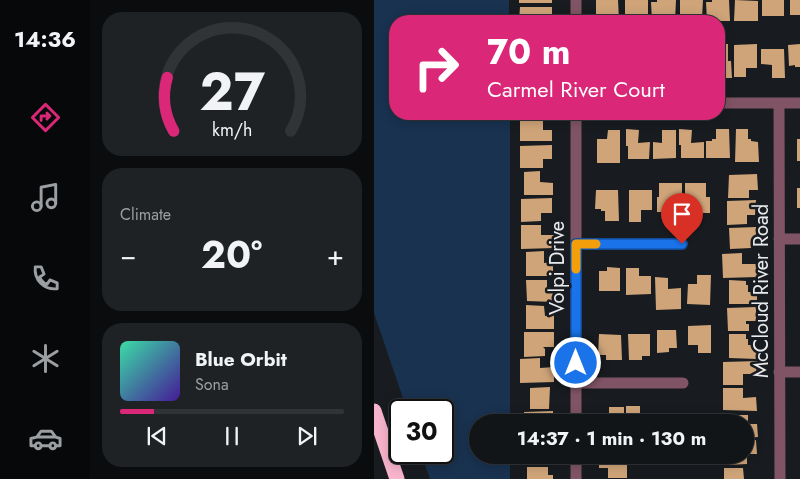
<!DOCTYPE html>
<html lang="en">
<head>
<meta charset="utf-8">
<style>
	:root { --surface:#121518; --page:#1f2225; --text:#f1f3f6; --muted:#9c9fa2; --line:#313437; --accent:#db2777 }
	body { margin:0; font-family:Jost,sans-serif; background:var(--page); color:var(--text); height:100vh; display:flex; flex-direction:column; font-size:19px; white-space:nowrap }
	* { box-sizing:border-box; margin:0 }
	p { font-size:16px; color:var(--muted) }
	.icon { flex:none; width:28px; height:28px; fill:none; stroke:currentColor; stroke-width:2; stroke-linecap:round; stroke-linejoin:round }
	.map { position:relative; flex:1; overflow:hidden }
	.panel { display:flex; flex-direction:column; gap:12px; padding:12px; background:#0a0c0d; width:284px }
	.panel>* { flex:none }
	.top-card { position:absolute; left:15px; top:15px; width:336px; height:105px; border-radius:20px; box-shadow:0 2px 12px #0003,0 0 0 1px var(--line); background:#db2777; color:#fff; overflow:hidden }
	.speed { position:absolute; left:15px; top:399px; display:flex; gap:10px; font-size:25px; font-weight:700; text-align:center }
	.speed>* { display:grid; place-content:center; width:65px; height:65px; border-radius:50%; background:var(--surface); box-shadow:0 2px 12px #0003,0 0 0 1px var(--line); line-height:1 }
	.speed .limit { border:2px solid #111; border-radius:8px; background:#fff; color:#111 }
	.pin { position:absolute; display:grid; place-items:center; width:42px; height:42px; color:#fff; margin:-51px -21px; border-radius:50% 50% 50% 0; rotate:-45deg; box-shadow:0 0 5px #0007 }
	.pin .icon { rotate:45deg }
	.me { position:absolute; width:55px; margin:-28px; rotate:0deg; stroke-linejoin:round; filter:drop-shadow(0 0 4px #0008) }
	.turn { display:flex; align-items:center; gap:18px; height:105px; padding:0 15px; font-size:22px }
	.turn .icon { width:65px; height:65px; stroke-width:2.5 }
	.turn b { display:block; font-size:35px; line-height:42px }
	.big { font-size:38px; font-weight:700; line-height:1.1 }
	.panel .card { flex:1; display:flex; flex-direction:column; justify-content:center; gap:8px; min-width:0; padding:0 18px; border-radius:20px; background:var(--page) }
	.panel .dial { align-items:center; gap:0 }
	.dial svg { height:130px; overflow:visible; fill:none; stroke:var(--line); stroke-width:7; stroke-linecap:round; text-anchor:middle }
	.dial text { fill:var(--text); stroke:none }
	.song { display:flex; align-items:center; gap:15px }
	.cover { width:60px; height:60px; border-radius:8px; background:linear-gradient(135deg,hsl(160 70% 55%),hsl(260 70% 35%)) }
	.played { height:5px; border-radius:2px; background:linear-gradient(90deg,var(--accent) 15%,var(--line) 15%) }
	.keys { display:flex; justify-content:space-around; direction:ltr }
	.heat { display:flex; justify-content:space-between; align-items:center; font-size:28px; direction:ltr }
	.trip { position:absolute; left:95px; top:414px; width:285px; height:50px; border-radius:25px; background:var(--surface); box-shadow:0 2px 12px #0003,0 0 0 1px var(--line); font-weight:700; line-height:50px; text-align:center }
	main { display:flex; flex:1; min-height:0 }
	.tabs { display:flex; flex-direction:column; width:90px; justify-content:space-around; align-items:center; background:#07080a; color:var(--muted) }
	.tabs .icon { width:35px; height:35px }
	.tabs .current { color:var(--accent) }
	.tabs b { font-size:22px; color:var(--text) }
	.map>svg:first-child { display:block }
	.green { fill:#193250 }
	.building { fill:#cfa479 }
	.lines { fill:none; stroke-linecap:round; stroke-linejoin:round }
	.minor { stroke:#805464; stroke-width:11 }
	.highway { stroke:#f7b4cc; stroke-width:15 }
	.route-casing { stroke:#114b97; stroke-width:12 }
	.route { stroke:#1a73e8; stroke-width:9 }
	.slow { stroke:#f59e0b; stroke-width:9 }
	.labels { text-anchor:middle; stroke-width:5; stroke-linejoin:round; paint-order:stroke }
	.street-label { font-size:20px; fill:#e9ebee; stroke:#181c20 }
</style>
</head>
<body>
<main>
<nav class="tabs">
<b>14:36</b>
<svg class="icon current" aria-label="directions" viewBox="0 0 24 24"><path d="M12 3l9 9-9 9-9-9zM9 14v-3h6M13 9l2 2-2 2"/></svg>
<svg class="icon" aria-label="music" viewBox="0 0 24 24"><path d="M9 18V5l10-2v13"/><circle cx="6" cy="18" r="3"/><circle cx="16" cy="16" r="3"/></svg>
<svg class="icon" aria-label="phone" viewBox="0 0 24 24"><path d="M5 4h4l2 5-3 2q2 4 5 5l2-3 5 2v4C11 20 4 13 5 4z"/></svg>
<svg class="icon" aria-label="climate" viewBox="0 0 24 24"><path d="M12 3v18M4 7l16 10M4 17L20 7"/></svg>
<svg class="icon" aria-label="car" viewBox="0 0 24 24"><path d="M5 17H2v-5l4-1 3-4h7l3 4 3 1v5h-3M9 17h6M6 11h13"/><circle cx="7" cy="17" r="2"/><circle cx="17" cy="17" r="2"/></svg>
</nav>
<section class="panel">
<div class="card dial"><svg viewBox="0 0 100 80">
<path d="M14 69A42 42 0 1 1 86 69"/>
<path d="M14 69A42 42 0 0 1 10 36" stroke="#db2777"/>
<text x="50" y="56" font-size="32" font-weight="700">27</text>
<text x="50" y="72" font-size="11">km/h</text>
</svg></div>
<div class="card"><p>Climate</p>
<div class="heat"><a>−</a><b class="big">20°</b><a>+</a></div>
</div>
<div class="card">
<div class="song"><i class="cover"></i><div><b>Blue Orbit</b><p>Sona</p></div></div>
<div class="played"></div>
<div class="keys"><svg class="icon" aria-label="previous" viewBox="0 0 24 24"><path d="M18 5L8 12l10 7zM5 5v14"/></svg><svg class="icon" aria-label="pause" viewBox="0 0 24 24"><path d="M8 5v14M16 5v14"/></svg><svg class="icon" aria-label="next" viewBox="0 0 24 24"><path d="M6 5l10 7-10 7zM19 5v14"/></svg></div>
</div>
</section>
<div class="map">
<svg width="427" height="479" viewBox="0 0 427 479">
	<rect width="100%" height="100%" fill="#181c20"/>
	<!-- green -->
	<path class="green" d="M0 0H135V21H21V114H136V422H104V455H136V479H56L47 453 69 452V410H33L0 313Z"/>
	<!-- building -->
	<path class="building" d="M145 0H178V3H145Z
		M222 0H244L245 21H228V15H222Z
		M251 0H274V19L251 18Z
		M283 0H302L301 21H278L277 2H283Z
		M306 0H329L328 18 306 19Z
		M338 0H355L356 21H333L332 2H338Z
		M361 0 384 1V21H360Z
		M388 0H410V16H388Z
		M416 0H427V15H416Z
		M146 7H178V19H168V21H145Z
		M345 44H354V61H357L358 78H345Z
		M383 44V68H372V77H360V45Z
		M427 44V67H421V65L415 66 414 45Z
		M387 49H410L411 78H398V65L387 64Z
		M146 119H169V130H178V141H146Z
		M252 129 265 130 264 143 276 142 275 159H254V146H252Z
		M305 129 318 130 317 143 330 142V158H307V145H305Z
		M342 129H355L356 158H332V141H338V139H342Z
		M362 129H374V139H377V141L384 142 385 162H361Z
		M234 130H246V163H223V139H233Z
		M288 130H302V158L279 159V142L288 143Z
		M423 139H427V161H423Z
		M178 145V159H169V168H146V146Z
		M166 171V182L179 183V195H150V172Z
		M383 174 384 190H375V198H354L355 175Z
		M285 183H308V199H297V212H283V197H285Z
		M311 183H332V197H336V213H321V201H311Z
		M423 188H427V208H423Z
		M222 190H244L245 221H231V211H227V209H221Z
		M255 190H278V210H267V222H255Z
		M178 198V213H167V221L147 222V199Z
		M382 200 381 215H373V224L353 225V201Z
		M147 225H167V235H181V248L147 249Z
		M382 227V241H377V248L356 249 355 228Z
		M170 251V263L179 262V276H152V252Z
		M368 253V264H382L383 277 349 278 348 254Z
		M233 267 246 268V291H225V271H233Z
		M252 268H265V276H277V294L252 295Z
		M323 275H337L336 305 313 304 314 284H323Z
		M281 277 294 278V289L307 288V309L282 310Z
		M152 280H173V289L178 288 180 302 153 301Z
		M355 280 372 281V285H374V292H383V304H355Z
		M152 305 170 306 171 316 180 315V329H152Z
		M382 307V321H372V324H375V331H354L353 308Z
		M337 325V353H324V345H314V326Z
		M283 330H302L303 348H295V352L283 353Z
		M150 332H180V347H169L171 349V356L150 357Z
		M225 334 247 335 248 360H232V355H224Z
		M254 334H276V356H268V360H255Z
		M355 334H372V339H374V345H383V359L355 358Z
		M166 358V368L180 367V382L146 383V359Z
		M383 361 382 374H369V385H349V362Z
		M176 387 175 409H156V388Z
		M349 388H369V398L382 397 383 411 349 410Z
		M252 406H266V415L276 416V422H252Z
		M235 407H250V422H226V418H229V414H235Z
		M179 411V422H150V412Z
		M295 414V422H281V415Z
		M321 415 338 416V422H321Z
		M355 415H374V424H383L384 437 371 438V422H356Z
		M382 440 383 454H373V464L354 465V455H371V441Z
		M146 455H166V461H146Z
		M225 455H253V478H234V468H225Z
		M153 467H174V475H179V479H153Z
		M350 468H369L370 479H350Z"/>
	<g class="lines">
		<!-- minor -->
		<path class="minor" d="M202 0V21
			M345 103H427
			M405 103 406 479
			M202 114V422
			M405 239H427
			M202 244H308
			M405 372H427
			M202 383H309
			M202 455V479"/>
		<!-- highway -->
		<path class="highway" d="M0 411 23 479"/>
	</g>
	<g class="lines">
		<defs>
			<path id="route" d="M202 363V244H308"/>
		</defs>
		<!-- route casing -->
		<use href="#route" class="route-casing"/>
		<!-- route -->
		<use href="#route" class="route"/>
		<!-- slow -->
		<path class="slow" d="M202 269V244H222"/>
	</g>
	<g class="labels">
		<!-- street labels -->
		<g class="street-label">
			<text transform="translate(183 268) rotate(-90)" y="7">Volpi Drive</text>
			<text transform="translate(387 291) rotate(-90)" y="7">McCloud River Road</text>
		</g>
	</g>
</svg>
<div class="speed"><div class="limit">30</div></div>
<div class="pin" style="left:308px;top:244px;background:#d93025"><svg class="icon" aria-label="arrive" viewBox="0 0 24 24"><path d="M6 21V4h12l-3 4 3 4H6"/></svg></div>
<svg class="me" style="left:202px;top:363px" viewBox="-20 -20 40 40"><circle r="17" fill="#1a73e8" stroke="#fff" stroke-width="3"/><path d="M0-11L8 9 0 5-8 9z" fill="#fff"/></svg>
<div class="trip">14:37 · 1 min · 130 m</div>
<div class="top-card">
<div class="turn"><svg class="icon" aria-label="right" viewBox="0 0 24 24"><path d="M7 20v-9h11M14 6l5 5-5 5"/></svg><div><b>70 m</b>Carmel River Court</div></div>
</div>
</div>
</main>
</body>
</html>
